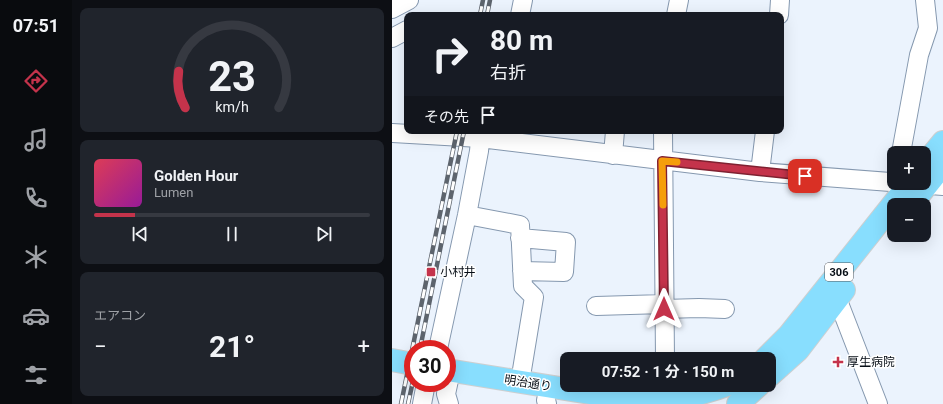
<!DOCTYPE html>
<html lang="ja">
<head>
<meta charset="utf-8">
<style>
	:root { --surface:#171b24; --page:#20242c; --text:#f1f3f6; --muted:#9ea1a6; --line:#363941; --accent:#c4334b }
	body { margin:0; font-family:Roboto,"Noto Sans JP",sans-serif; background:var(--page); color:var(--text); height:100vh; display:flex; flex-direction:column; font-size:15px; white-space:nowrap }
	* { box-sizing:border-box; margin:0 }
	p { font-size:13px; color:var(--muted) }
	.icon { flex:none; width:22px; height:22px; fill:none; stroke:currentColor; stroke-width:2; stroke-linecap:round; stroke-linejoin:round }
	.map { position:relative; flex:1; overflow:hidden }
	.sheet { display:flex; flex-direction:column; gap:8px; padding:8px; background:#0d0f14; width:320px }
	.sheet>* { flex:none }
	.guide { position:absolute; left:12px; top:12px; width:380px; height:122px; border-radius:8px; box-shadow:0 4px 16px #0002; background:#171b24; color:var(--text); overflow:hidden }
	.tools { position:absolute; left:495px; top:146px; display:grid; gap:8px }
	.tools a { display:grid; place-items:center; width:44px; height:44px; border-radius:8px; background:var(--surface); box-shadow:0 4px 16px #0002; font-size:20px }
	.speed { position:absolute; left:12px; top:340px; display:flex; gap:8px; font-size:20px; font-weight:700; text-align:center }
	.speed>* { display:grid; place-content:center; width:52px; height:52px; border-radius:50%; background:var(--surface); box-shadow:0 4px 16px #0002; line-height:1 }
	.speed .limit { border:6px solid #d22; background:#fff; color:#111 }
	.pin { position:absolute; display:grid; place-items:center; width:34px; height:34px; color:#fff; margin:-17px; border-radius:8px; box-shadow:0 2px 6px #0006 }
	.me { position:absolute; width:44px; margin:-22px; rotate:0deg; stroke-linejoin:round; filter:drop-shadow(0 0 3px #0008) }
	.turn { display:flex; align-items:center; gap:14px; height:84px; padding:0 20px; font-size:18px }
	.turn .icon { width:52px; height:52px; stroke-width:2.5 }
	.turn b { display:block; font-size:28px; line-height:34px }
	.then { display:flex; align-items:center; height:38px; padding:0 20px; background:#0003; gap:8px; font-size:15px }
	.big { font-size:30px; font-weight:700; line-height:1.1 }
	.sheet .card { flex:1; display:flex; flex-direction:column; justify-content:center; gap:6px; min-width:0; padding:0 14px; border-radius:8px; background:var(--page) }
	.sheet .dial { align-items:center; gap:0 }
	.dial svg { height:104px; overflow:visible; fill:none; stroke:var(--line); stroke-width:7; stroke-linecap:round; text-anchor:middle }
	.dial text { fill:var(--text); stroke:none }
	.song { display:flex; align-items:center; gap:12px }
	.cover { width:48px; height:48px; border-radius:6px; background:linear-gradient(135deg,hsl(350 70% 55%),hsl(300 70% 35%)) }
	.played { height:4px; border-radius:2px; background:linear-gradient(90deg,var(--accent) 15%,var(--line) 15%) }
	.keys { display:flex; justify-content:space-around; direction:ltr }
	.heat { display:flex; justify-content:space-between; align-items:center; font-size:22px; direction:ltr }
	.trip { position:absolute; left:168px; top:352px; width:216px; height:40px; border-radius:8px; background:var(--surface); box-shadow:0 4px 16px #0002; font-weight:700; line-height:40px; text-align:center }
	main { display:flex; flex:1; min-height:0 }
	.tab-bar { display:flex; flex-direction:column; width:72px; justify-content:space-around; align-items:center; background:#090b0e; color:var(--muted) }
	.tab-bar .icon { width:28px; height:28px }
	.tab-bar .current { color:var(--accent) }
	.tab-bar b { font-size:18px; color:var(--text) }
	.map>svg:first-child { display:block }
	.lines { fill:none; stroke-linecap:round; stroke-linejoin:round }
	.minor-casing { stroke:#8598af; stroke-width:20 }
	.major-casing { stroke:#cdcfd0; stroke-width:24 }
	.minor { stroke:#fff; stroke-width:18 }
	.major { stroke:#88defe; stroke-width:22 }
	.rail-casing { stroke:#5d646d; stroke-width:4.5 }
	.rail { stroke:#fff; stroke-width:3; stroke-dasharray:9; stroke-linecap:butt }
	.route-casing { stroke:#7f2131; stroke-width:10 }
	.route { stroke:#c4334b; stroke-width:7 }
	.slow { stroke:#f59e0b; stroke-width:7 }
	.poi-dot { fill:#c4334b; stroke:#fff; stroke-width:1.5 }
	.labels { text-anchor:middle; stroke-width:3; stroke-linejoin:round; paint-order:stroke }
	.shield { fill:#fff; stroke:#51565c; stroke-width:1 }
	.shield-label { font-size:11px; font-weight:bold; fill:#070e16 }
	.poi-label { font-size:12px; fill:#070e16; stroke:#fff; text-anchor:start }
	.street-label { font-size:12px; fill:#070e16; stroke:#fff }
</style>
</head>
<body>
<main>
<nav class="tab-bar">
<b>07:51</b>
<svg class="icon current" aria-label="directions" viewBox="0 0 24 24"><path d="M12 3l9 9-9 9-9-9zM9 14v-3h6M13 9l2 2-2 2"/></svg>
<svg class="icon" aria-label="music" viewBox="0 0 24 24"><path d="M9 18V5l10-2v13"/><circle cx="6" cy="18" r="3"/><circle cx="16" cy="16" r="3"/></svg>
<svg class="icon" aria-label="phone" viewBox="0 0 24 24"><path d="M5 4h4l2 5-3 2q2 4 5 5l2-3 5 2v4C11 20 4 13 5 4z"/></svg>
<svg class="icon" aria-label="climate" viewBox="0 0 24 24"><path d="M12 3v18M4 7l16 10M4 17L20 7"/></svg>
<svg class="icon" aria-label="car" viewBox="0 0 24 24"><path d="M5 17H2v-5l4-1 3-4h7l3 4 3 1v5h-3M9 17h6M6 11h13"/><circle cx="7" cy="17" r="2"/><circle cx="17" cy="17" r="2"/></svg>
<svg class="icon" aria-label="filters" viewBox="0 0 24 24"><path d="M4 7h16M4 17h16"/><circle cx="9" cy="7" r="2"/><circle cx="15" cy="17" r="2"/></svg>
</nav>
<section class="sheet">
<div class="card dial"><svg viewBox="0 0 100 80">
<path d="M14 69A42 42 0 1 1 86 69"/>
<path d="M14 69A42 42 0 0 1 9 41" stroke="#c4334b"/>
<text x="50" y="56" font-size="32" font-weight="700">23</text>
<text x="50" y="72" font-size="11">km/h</text>
</svg></div>
<div class="card">
<div class="song"><i class="cover"></i><div><b>Golden Hour</b><p>Lumen</p></div></div>
<div class="played"></div>
<div class="keys"><svg class="icon" aria-label="previous" viewBox="0 0 24 24"><path d="M18 5L8 12l10 7zM5 5v14"/></svg><svg class="icon" aria-label="pause" viewBox="0 0 24 24"><path d="M8 5v14M16 5v14"/></svg><svg class="icon" aria-label="next" viewBox="0 0 24 24"><path d="M6 5l10 7-10 7zM19 5v14"/></svg></div>
</div>
<div class="card"><p>エアコン</p>
<div class="heat"><a>−</a><b class="big">21°</b><a>+</a></div>
</div>
</section>
<div class="map">
<svg width="551" height="404" viewBox="0 0 551 404">
	<rect width="100%" height="100%" fill="#ebf3fd"/>
	<g class="lines">
		<defs>
			<path id="minor" d="M0 9 17 0
				M128 15 131 0
				M284 15 287 0
				M387 15 388 0
				M0 38 15 30
				M271 131 273 359
				M0 133 88 138 368 172 551 186
				M509 153 527 55 536 28 533 0
				M221 155 223 131
				M368 172 373 131
				M75 215 128 225 131 286 142 297 128 382
				M128 238 174 242 172 272 130 271
				M445 298 486 404
				M204 306 272 304
				M272 309 307 308 333 309
				M46 349 75 215 87 151 89 131
				M154 400 155 404
				M30 404 34 383
				M57 404 54 394 59 371"/>
			<path id="major" d="M532 165 551 142
				M519 205 551 165
				M373 359 397 335 518 183
				M0 360 21 364
				M55 370 236 399C273 401 300 398 335 385
				M377 376 406 350 452 290
				M346 404 367 385"/>
		</defs>
		<!-- minor casing -->
		<use href="#minor" class="minor-casing"/>
		<!-- major casing -->
		<use href="#major" class="major-casing"/>
		<!-- minor -->
		<use href="#minor" class="minor"/>
		<!-- major -->
		<use href="#major" class="major"/>
		<defs>
			<path id="rail" d="M88 15 91 0
				M95 15 98 0
				M28 349 72 131
				M9 404 65 131
				M16 404 21 381"/>
		</defs>
		<!-- rail casing -->
		<use href="#rail" class="rail-casing"/>
		<!-- rail -->
		<use href="#rail" class="rail"/>
	</g>
	<g class="lines">
		<defs>
			<path id="route" d="M272 309 270 161 413 176"/>
		</defs>
		<!-- route casing -->
		<use href="#route" class="route-casing"/>
		<!-- route -->
		<use href="#route" class="route"/>
		<!-- slow -->
		<path class="slow" d="M271 205 270 161 285 162"/>
	</g>
	<!-- markers -->
	<g class="poi-dot">
		<rect x="34" y="267" width="10" height="10" rx="2"/>
		<path d="M444 356h4v4h4v4h-4v4h-4v-4h-4v-4h4z"/>
	</g>
	<g class="labels">
		<!-- shield labels -->
		<rect class="shield" x="433" y="263" width="28" height="18" rx="3"/>
		<g class="shield-label">
			<text x="447" y="276">306</text>
		</g>
		<!-- poi labels -->
		<g class="poi-label">
			<text x="48" y="276">小村井</text>
			<text x="455" y="366">厚生病院</text>
		</g>
		<!-- street labels -->
		<g class="street-label">
			<text transform="translate(136 383) rotate(9)" y="4">明治通り</text>
		</g>
	</g>
</svg>
<div class="tools">
<a>+</a>
<a>−</a>
</div>
<div class="speed"><div class="limit">30</div></div>
<div class="pin" style="left:413px;top:176px;background:#d93025"><svg class="icon" aria-label="arrive" viewBox="0 0 24 24"><path d="M6 21V4h12l-3 4 3 4H6"/></svg></div>
<svg class="me" style="left:272px;top:309px" viewBox="-20 -20 40 40"><path d="M0-17L14 15 0 8-14 15z" fill="#c4334b" stroke="#fff" stroke-width="4"/></svg>
<div class="trip">07:52 · 1 分 · 150 m</div>
<div class="guide">
<div class="turn"><svg class="icon" aria-label="right" viewBox="0 0 24 24"><path d="M7 20v-9h11M14 6l5 5-5 5"/></svg><div><b>80 m</b>右折</div></div>
<div class="then">その先<svg class="icon" aria-label="arrive" viewBox="0 0 24 24"><path d="M6 21V4h12l-3 4 3 4H6"/></svg></div>
</div>
</div>
</main>
</body>
</html>
